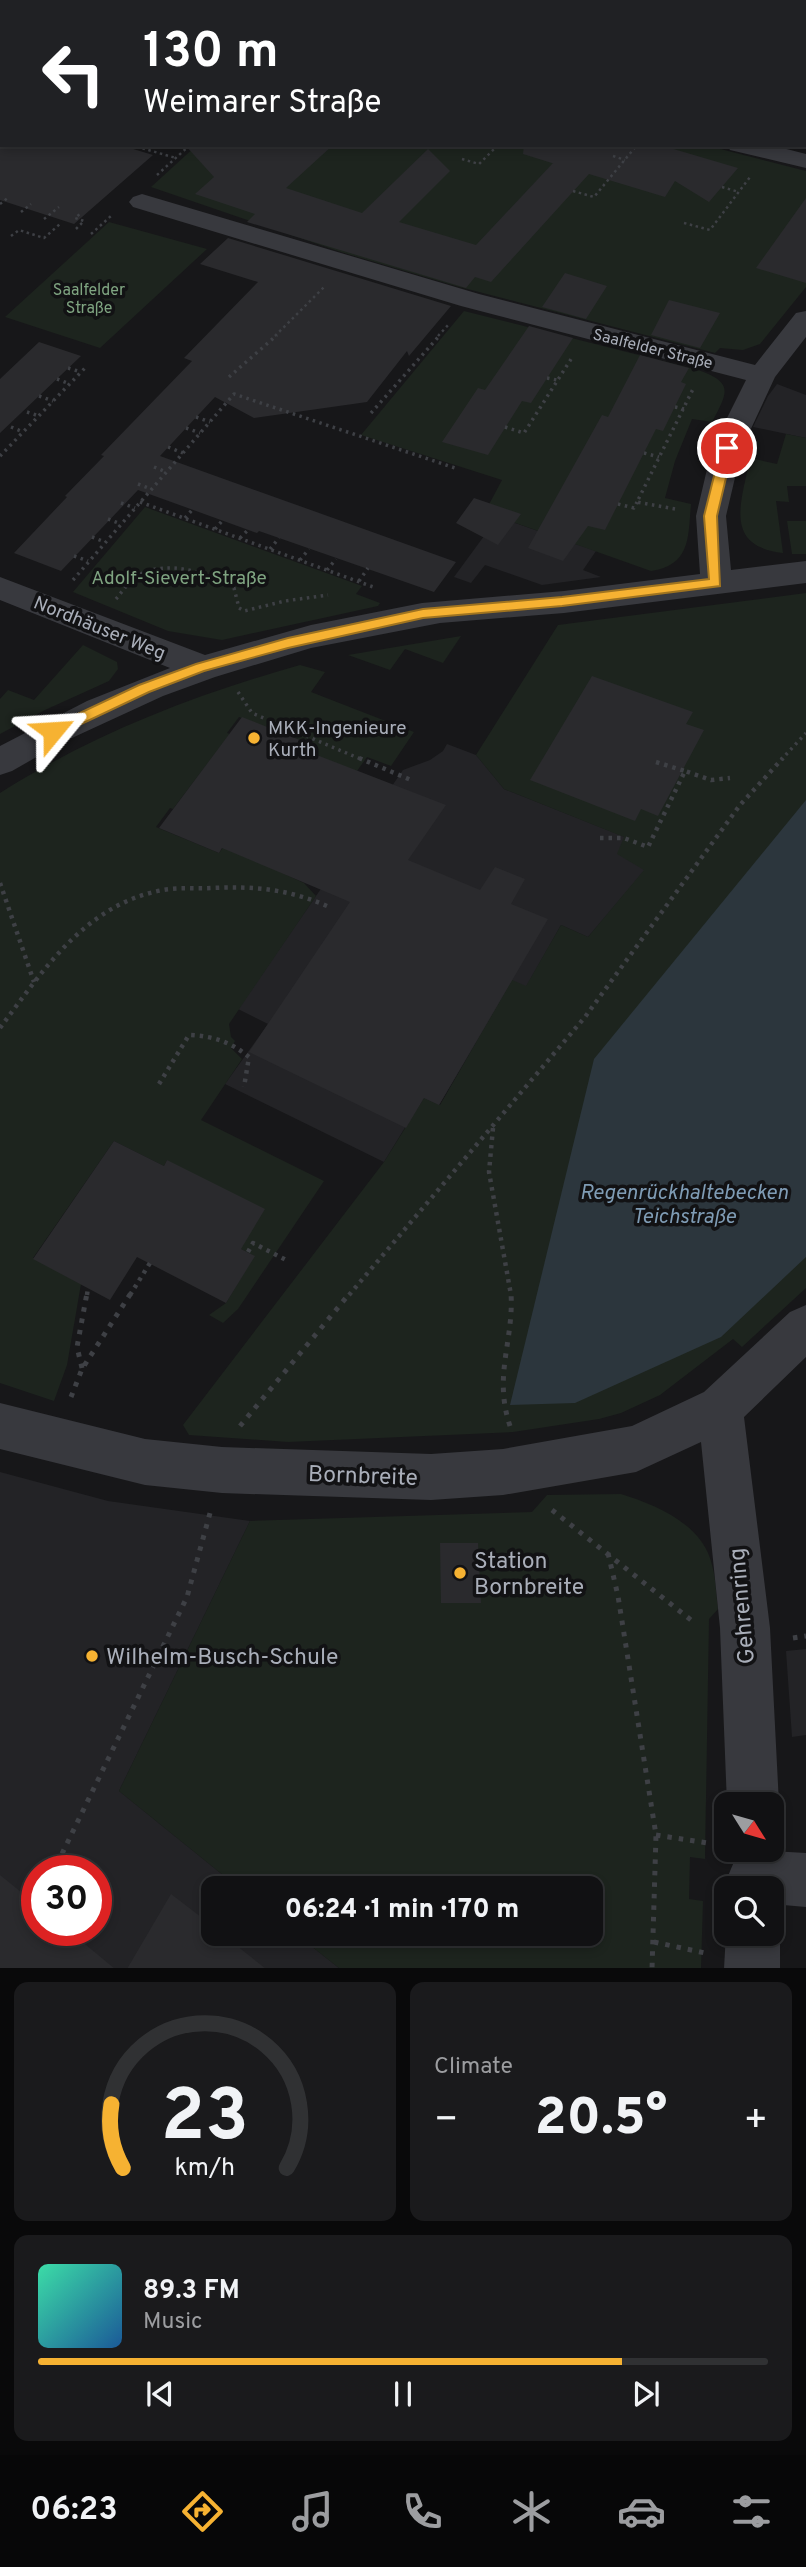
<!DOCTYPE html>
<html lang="en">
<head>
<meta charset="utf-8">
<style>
	:root { --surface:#111113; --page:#1a1a1c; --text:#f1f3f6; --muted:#9c9da0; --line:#303133; --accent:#f6b232 }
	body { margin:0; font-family:Overpass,sans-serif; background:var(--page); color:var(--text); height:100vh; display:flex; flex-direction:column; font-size:26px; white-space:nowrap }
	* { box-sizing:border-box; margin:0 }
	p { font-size:23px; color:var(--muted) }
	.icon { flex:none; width:38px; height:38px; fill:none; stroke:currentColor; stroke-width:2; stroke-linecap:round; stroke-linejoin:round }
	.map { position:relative; height:1968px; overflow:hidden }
	.panel { display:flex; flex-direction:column; gap:14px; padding:14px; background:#09090a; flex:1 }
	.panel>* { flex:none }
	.top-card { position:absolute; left:0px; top:0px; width:807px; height:147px; box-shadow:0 4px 10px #0003,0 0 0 2px var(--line); background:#202124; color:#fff; overflow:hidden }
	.needle { width:46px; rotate:127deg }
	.fabs { position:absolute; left:714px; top:1792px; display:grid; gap:14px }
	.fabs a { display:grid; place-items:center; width:70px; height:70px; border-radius:14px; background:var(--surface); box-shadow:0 4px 10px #0003,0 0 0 2px var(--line); font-size:35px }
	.speed { position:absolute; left:21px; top:1855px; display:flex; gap:14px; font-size:35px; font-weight:700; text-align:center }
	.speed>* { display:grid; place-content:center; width:91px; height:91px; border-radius:50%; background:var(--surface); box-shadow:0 4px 10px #0003,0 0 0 2px var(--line); line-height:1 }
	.speed .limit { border:10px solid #d22; background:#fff; color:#111 }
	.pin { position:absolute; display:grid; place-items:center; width:60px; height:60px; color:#fff; margin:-30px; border:4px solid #fff; border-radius:50%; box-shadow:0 2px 7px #0007 }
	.me { position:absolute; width:77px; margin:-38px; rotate:63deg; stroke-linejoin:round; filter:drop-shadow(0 0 5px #0008) }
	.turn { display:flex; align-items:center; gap:24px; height:147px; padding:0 28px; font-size:32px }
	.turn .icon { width:91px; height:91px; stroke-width:2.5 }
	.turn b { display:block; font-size:49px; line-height:60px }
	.big { font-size:52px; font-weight:800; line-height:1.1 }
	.panel .widget { flex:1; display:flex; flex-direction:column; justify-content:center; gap:10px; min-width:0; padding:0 24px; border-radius:14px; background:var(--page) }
	.panel .dial { align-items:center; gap:0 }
	.dial svg { height:182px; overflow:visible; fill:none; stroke:var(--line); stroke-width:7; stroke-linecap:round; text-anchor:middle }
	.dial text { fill:var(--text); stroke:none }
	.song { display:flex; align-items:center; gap:21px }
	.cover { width:84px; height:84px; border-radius:10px; background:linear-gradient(135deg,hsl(160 70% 55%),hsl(210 70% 35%)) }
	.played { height:7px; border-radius:4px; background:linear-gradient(90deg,var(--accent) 80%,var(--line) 80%) }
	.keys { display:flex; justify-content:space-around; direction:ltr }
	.heat { display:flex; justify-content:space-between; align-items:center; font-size:38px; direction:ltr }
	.panel .tiles { flex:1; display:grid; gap:14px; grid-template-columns:1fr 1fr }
	.widget:last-child { grid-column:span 2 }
	.trip { position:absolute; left:201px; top:1876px; width:402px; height:70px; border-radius:14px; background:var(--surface); box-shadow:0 4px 10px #0003,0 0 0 2px var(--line); font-weight:800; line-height:70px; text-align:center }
	.dock { display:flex; height:112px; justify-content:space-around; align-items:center; background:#070708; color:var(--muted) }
	.dock .icon { width:49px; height:49px }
	.dock .active { color:var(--accent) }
	.dock b { font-size:32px; color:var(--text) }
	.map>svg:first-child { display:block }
	.built { fill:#232326; fill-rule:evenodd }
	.green { fill:#1d241e }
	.water { fill:#2c363d }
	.building { fill:#2a2a2d }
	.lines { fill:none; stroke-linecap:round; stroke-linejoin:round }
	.path-far3 { stroke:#3e4045; stroke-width:2.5; stroke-dasharray:2.5 3.5; stroke-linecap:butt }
	.path-far2 { stroke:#3e4045; stroke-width:3.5; stroke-dasharray:2.5 4.5; stroke-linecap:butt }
	.path-far1 { stroke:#3e4045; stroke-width:4.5; stroke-dasharray:3.5 5; stroke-linecap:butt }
	.path { stroke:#3e4045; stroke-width:5; stroke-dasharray:4.5 7; stroke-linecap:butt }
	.minor { fill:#38393e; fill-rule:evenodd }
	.route { fill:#f6b232; stroke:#a07420; stroke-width:2 }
	.poi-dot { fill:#f6b232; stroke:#121214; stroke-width:2.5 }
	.labels { text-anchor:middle; stroke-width:7; stroke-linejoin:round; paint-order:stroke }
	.far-park-label { font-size:16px; fill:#7fa481; stroke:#121214 }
	.far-street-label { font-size:16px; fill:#a9aeb9; stroke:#121214 }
	.park-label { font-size:19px; fill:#7fa481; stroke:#121214 }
	.street-label { font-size:19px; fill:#a9aeb9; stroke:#121214 }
	.poi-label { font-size:19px; fill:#a9aeb9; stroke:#121214; text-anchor:start }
	.water-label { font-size:21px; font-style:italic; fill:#7f9cb5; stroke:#121214 }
	.near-street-label { font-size:23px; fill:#a9aeb9; stroke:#121214 }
	.near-poi-label { font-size:23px; fill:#a9aeb9; stroke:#121214; text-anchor:start }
</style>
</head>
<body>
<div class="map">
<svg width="806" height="1969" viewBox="0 0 806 1969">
	<rect width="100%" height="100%" fill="#171719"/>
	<!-- built -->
	<path class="built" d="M777 384 806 395V438L753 427 768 396Z
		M498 517 596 551 583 570 601 577 542 585 485 565 471 583 454 577Z
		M447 744 476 755 504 789 625 837 645 870 588 937 561 925 526 987 513 981 439 1105 423 1098 384 1162 225 1084 268 1024 238 1009 403 770 430 760 443 751Z
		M0 1472 108 1501 250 1521 119 1791 239 1888H214V1934H296L339 1968H0ZM37 1871H96V1930H37Z
		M806 1649V1735L792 1737 786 1651Z"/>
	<!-- green -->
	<path class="green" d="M197 145H705L806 171V287L760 344 743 350 720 348 715 353 456 286 341 252 151 187Z
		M109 222 207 249 100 348 5 317Z
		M464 311 698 370C735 383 727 393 712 422L692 419 675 461 665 498 691 504C688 537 691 565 651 571L485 512 502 480 361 435Z
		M786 434 806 438V486H787L789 502 776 501 783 553C722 546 742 501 750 458L777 464Z
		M145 507 362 586 356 594 380 603 378 606 222 640 168 631 73 592Z
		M787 521H806V554H792Z
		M806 593V1288L742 1347 733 1339 660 1395 621 1413 599 1419 513 1432 288 1442 189 1435 183 1425 384 1162 424 1098 440 1105 512 980 526 986 561 925 588 937 644 870 617 854 624 837 504 789 476 755 558 625Z
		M461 636 443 663 405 649 390 670 348 655Z
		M83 645 117 662 118 669 109 681 45 710 0 734V699L8 690 34 700Z
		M300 665 325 672 311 692 414 732 391 766 367 757 357 771 294 749 300 740 239 717 227 733 230 734 173 809 170 808 156 827 219 853 224 846 304 883 316 896 229 1024 231 1037 235 1041 231 1048 242 1059 201 1120 324 1181 238 1309 223 1323 209 1315 226 1303 254 1256 241 1249 167 1160 164 1166 114 1141 33 1258 81 1284 67 1365 54 1401 0 1383V793C93 734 194 695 300 665Z
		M621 1494C656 1505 703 1524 712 1565 716 1579 716 1594 718 1609L709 1619 705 1859 690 1857 689 1899 703 1901 701 1968H339L296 1934H592V1888H239L119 1791 250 1521 532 1512 547 1495Z"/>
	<!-- water -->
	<path class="water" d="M806 800V1257L721 1337 575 1403 510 1405 594 1059Z"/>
	<!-- building -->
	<path class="building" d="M0 145H120L153 155 74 224 0 200Z
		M185 145H333L286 188 362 213 428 149 450 171 399 222 476 245 553 163 568 168 523 154 524 145H660L738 168 709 202 675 181 665 197 589 174 491 282 475 277 466 288 247 222 255 214 195 194 214 177Z
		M806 198V283L756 268Z
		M228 238 451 306 409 356 407 351 367 402 254 418 215 397 160 456 456 562 434 592 259 531 257 533 138 490 61 571 14 553 67 497 65 496 104 456 101 455 192 361 184 358 258 282 200 264Z
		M565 273 607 286 586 319 542 307Z
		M669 300 720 313 700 348 651 335Z
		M529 326 573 338 531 403 522 401 488 455 442 442 478 388 485 390Z
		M39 342 81 356 0 433V379Z
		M640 355 689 368 681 382 686 384 663 431 656 429 605 530 588 526 563 561 528 548 602 415 608 417Z
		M474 498 521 514 498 545 456 523Z
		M592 676 693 712 686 724 704 730 658 816 641 809 635 821 530 780Z
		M242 717 300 740 296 747 446 805 408 860 480 890 495 867 525 879 511 904 548 919 439 1105 424 1098 406 1128 249 1052 350 902 222 848 219 853 159 828Z
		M114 1141 164 1166 167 1160 265 1209 241 1249 255 1256 226 1303 137 1257 110 1300 33 1259Z
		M440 1543H478L481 1603H441Z
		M0 1875 37 1905V1930H68L115 1969H0Z
		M171 1894 214 1927V1934H222L266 1969H127Z"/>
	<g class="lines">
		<!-- path-far3 -->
		<path class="path-far3" d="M172 0 179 2
			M637 2 639 0
			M779 2 781 0
			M131 145 176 158
			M613 156 625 160
			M462 159 479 164 498 145
			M157 175 190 145
			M722 187 739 192
			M573 191 594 197 637 145
			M0 204 9 197
			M21 212 31 204
			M44 219 59 207
			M684 223 710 230 750 177
			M76 229 84 221 75 218 81 213
			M91 234 111 216
			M11 236 19 230 44 238 60 224
			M275 336 324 287
			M438 336 449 324"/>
		<!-- path-far2 -->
		<path class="path-far2" d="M68 368 81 372
			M229 377 277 335
			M547 378 557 380
			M57 379 70 384
			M39 396 53 401
			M675 407 684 409
			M27 412 39 416
			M371 413 440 335
			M196 417 210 422
			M11 427 23 432
			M505 427 524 433 573 356
			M186 428 200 433
			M168 447 183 453
			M644 453 659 457
			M0 456 85 368
			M154 467 166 472
			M138 484 151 489
			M140 502 376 588
			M121 503 135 508
			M618 504 634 508 637 502
			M675 509 637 502 694 387
			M185 518 192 510
			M108 519 121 524
			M215 529 222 521
			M92 537 105 542
			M240 538 248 530
			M270 549 279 538
			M74 556 88 561
			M300 560 309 549
			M327 570 336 559
			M73 580 234 394 455 468
			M359 581 368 568
			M116 599C123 591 129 580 139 575 168 559 208 573 234 588L239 608 244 611 285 601 328 595
			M238 692 252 713 363 760
			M781 760 806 733"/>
		<!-- path-far1 -->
		<path class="path-far1" d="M359 758 411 780
			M656 762 685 771
			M600 838H624L648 847 685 771 711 780 730 778
			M0 883 34 982
			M0 1028C44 969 86 904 163 890 179 887 196 889 212 888 254 886 288 889 327 906
			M159 1084 189 1035C213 1036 231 1042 249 1057L244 1087
			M493 1128 489 1172 511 1295
			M248 1252 253 1243 288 1261
			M87 1295 88 1287
			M130 1295 150 1263
			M349 1295 585 1017 740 805 783 758"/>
		<!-- path -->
		<path class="path" d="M82 1368 77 1347 87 1293
			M71 1397 82 1369 131 1293
			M240 1426 350 1293
			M510 1426C493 1375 514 1341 511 1293
			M552 1510 696 1624
			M608 1553 618 1596 656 1835 652 1969
			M793 1638 806 1636
			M656 1835 714 1844 719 1848
			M57 1864 187 1597 210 1513
			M654 1942 705 1953"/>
		<!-- minor -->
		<path class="minor" d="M727 145H771L806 154V168L730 150Z
			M142 194 479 294 755 365 796 313 806 311V337L775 377 742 448 726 516 731 570 806 561V583L564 613 440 623 311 648 215 677 163 696 61 743 12 771 0 775V746L87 701 170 668 0 600V577L205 655 311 625 422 603 564 591 700 574 696 516 712 448 746 380 461 306 133 207 129 202 133 197Z
			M806 1305V1357L744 1417 770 1628 779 1804 772 1822V1804H727L720 1628 701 1442 636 1472 503 1495 431 1500 222 1493 145 1485 0 1449V1403L145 1439 222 1447 431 1454 503 1449 632 1426 704 1392 790 1312Z
			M754 1850 806 1853V1907L772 1904V1888H733L728 1876 736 1857Z
			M772 1914 780 1934V1969H724L726 1933 772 1934Z"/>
	</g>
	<!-- route -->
	<path class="route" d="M727 444 733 448 717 516 720 586 562 606 423 618 288 648 204 671 149 692 58 735H48L46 731 48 728 139 685 196 664 288 638 423 609 562 597 709 579 704 516 721 448Z"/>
	<!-- markers -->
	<g class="poi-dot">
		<circle cx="254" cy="738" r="7"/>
		<circle cx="460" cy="1573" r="7"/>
		<circle cx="92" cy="1656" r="7"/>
	</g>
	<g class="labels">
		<!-- far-park labels -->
		<g class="far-park-label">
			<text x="89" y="295">Saalfelder<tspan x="89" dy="18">Straße</tspan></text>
		</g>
		<!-- far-street labels -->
		<g class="far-street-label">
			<text transform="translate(653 348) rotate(14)" y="6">Saalfelder Straße</text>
		</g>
		<!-- park labels -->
		<g class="park-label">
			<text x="179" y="584">Adolf-Sievert-Straße</text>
		</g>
		<!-- street labels -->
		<g class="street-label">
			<text transform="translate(100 627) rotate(22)" y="7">Nordhäuser Weg</text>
		</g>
		<!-- poi labels -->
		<g class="poi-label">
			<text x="268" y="734">MKK-Ingenieure<tspan x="268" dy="22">Kurth</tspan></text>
		</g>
		<!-- water labels -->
		<g class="water-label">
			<text x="684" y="1199">Regenrückhaltebecken<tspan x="684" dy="24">Teichstraße</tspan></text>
		</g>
		<!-- near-street labels -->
		<g class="near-street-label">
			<text transform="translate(363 1475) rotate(2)" y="8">Bornbreite</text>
			<text transform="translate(741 1606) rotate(-95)" y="8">Gehrenring</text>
		</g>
		<!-- near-poi labels -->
		<g class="near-poi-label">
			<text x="474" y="1568">Station<tspan x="474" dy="26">Bornbreite</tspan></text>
			<text x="106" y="1664">Wilhelm-Busch-Schule</text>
		</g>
	</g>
</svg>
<div class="fabs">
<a><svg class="needle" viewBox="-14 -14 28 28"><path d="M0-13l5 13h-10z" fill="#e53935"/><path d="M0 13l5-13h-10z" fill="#9c9da0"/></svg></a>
<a><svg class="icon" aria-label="search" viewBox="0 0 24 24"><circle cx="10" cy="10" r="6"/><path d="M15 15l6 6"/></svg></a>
</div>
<div class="speed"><div class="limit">30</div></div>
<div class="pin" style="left:727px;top:448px;background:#d93025"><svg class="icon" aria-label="arrive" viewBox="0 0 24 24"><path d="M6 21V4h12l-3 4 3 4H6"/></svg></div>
<svg class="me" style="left:53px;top:731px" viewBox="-20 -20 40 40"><path d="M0-17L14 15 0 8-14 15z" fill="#f6b232" stroke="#fff" stroke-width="4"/></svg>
<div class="trip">06:24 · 1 min · 170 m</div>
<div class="top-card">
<div class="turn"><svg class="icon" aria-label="left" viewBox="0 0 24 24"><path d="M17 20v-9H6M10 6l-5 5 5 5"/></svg><div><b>130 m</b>Weimarer Straße</div></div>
</div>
</div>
<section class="panel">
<div class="tiles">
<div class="widget dial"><svg viewBox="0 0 100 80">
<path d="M14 69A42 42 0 1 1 86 69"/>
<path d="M14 69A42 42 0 0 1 9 41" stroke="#f6b232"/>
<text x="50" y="56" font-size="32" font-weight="700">23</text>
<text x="50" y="72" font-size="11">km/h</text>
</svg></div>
<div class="widget"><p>Climate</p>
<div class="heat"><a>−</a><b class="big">20.5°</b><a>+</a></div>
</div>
<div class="widget">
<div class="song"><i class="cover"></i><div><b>89.3 FM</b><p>Music</p></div></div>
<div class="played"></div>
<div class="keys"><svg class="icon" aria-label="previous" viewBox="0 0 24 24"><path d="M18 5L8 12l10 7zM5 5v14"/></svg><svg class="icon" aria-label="pause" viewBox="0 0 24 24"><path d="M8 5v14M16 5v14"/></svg><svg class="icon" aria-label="next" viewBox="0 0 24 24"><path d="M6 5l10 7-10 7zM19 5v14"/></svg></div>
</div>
</div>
</section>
<nav class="dock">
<b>06:23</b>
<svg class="icon active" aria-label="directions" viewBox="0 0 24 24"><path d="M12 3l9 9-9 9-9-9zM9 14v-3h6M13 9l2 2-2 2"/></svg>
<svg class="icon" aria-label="music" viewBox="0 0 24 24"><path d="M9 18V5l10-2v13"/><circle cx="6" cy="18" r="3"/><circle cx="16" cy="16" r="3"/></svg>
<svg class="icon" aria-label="phone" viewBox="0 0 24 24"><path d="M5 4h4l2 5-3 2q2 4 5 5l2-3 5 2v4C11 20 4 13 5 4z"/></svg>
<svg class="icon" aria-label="climate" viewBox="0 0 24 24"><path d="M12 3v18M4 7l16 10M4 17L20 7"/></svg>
<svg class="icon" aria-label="car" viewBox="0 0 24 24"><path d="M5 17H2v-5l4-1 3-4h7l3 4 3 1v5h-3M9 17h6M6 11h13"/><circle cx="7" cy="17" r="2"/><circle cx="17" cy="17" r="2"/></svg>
<svg class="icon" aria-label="filters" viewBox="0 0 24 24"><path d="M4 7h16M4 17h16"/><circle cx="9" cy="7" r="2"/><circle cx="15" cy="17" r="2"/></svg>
</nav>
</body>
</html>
